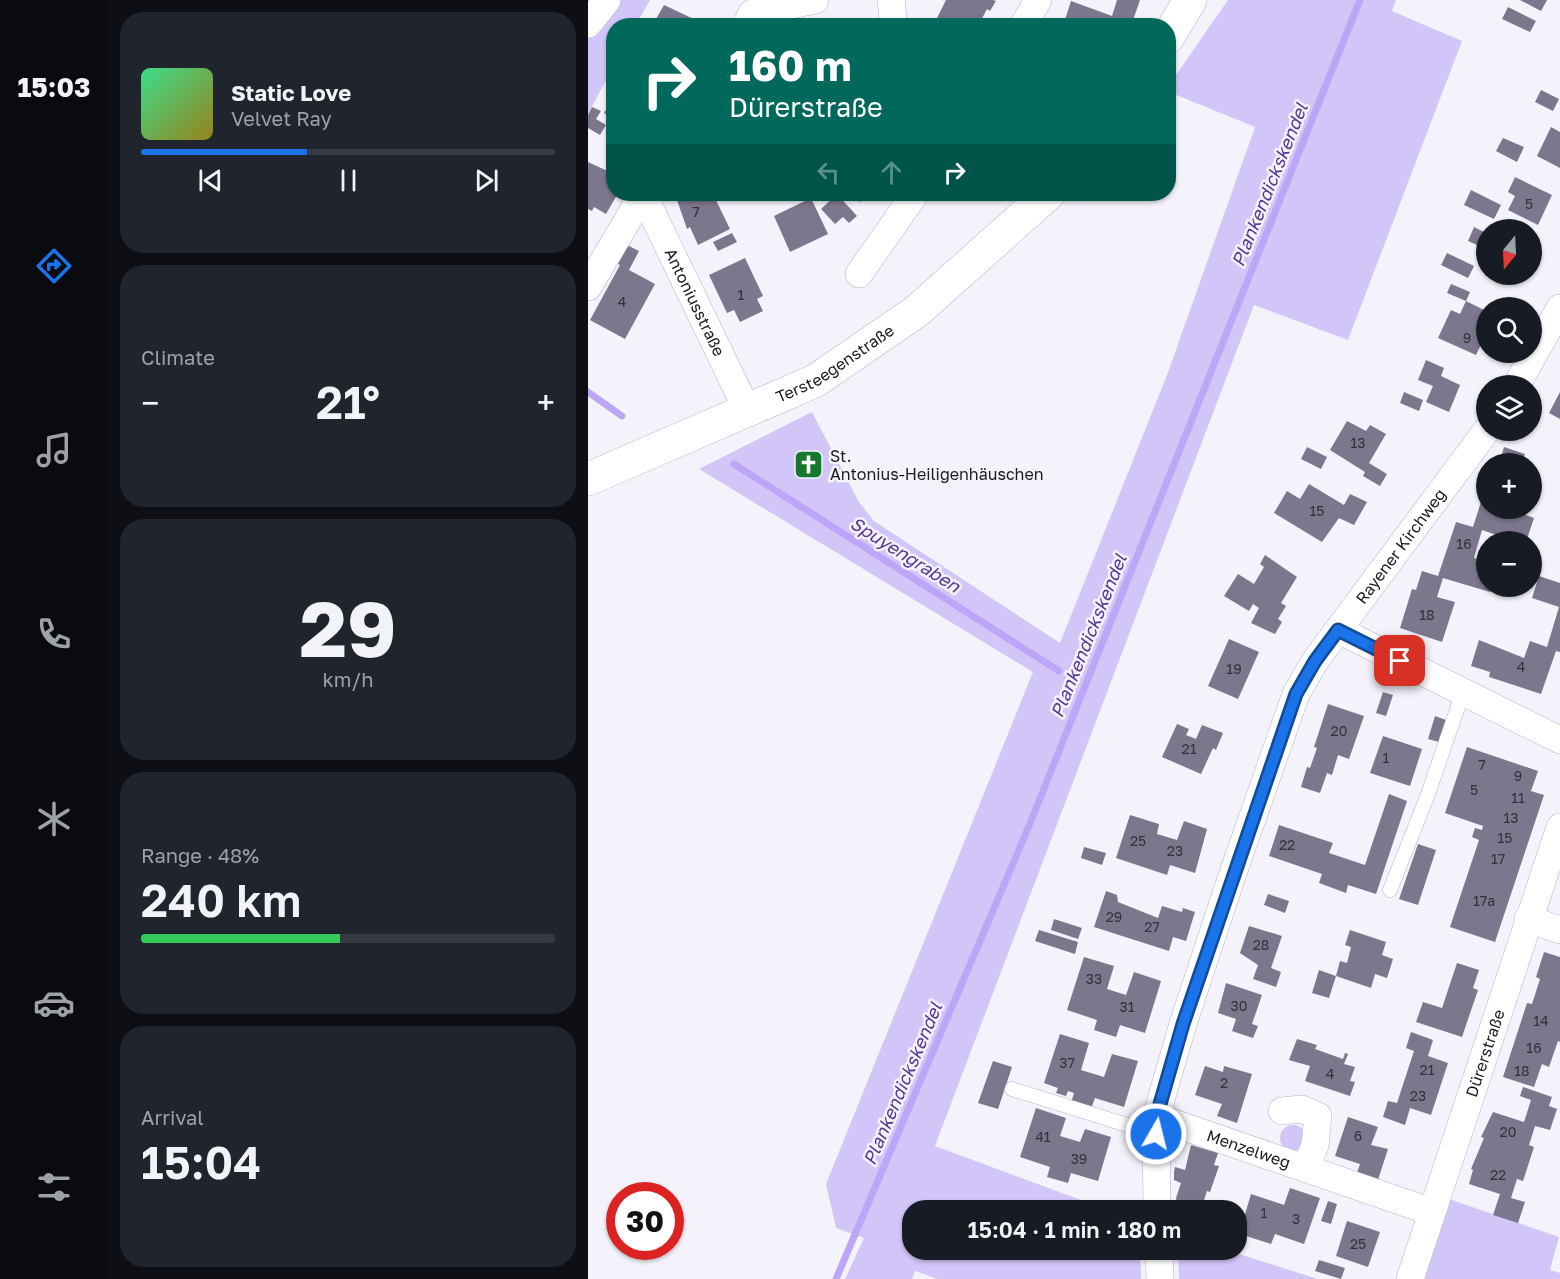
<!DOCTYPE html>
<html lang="en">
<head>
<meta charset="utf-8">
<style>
	:root { --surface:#171b24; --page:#20242c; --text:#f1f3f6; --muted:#9ea1a6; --line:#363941; --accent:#1a73e8 }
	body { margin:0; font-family:"Golos Text",sans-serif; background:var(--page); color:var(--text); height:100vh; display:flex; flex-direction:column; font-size:22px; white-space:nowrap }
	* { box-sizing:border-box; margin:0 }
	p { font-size:20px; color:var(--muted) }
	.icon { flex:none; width:33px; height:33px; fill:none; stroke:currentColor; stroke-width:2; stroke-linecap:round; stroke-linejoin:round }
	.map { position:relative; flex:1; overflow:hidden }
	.sheet { display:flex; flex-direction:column; gap:12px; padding:12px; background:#0d0f14; width:480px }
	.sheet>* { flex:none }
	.guide { position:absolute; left:18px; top:18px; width:570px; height:183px; border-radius:24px; box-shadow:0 2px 4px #0004; background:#00695c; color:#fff; overflow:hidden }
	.needle { width:39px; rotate:198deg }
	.fabs { position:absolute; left:888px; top:219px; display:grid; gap:12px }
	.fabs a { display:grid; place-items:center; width:66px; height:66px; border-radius:50%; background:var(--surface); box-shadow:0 2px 4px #0004; font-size:30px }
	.speed { position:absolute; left:18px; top:1182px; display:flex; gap:12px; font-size:30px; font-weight:700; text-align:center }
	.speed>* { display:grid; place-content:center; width:78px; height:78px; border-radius:50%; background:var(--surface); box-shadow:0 2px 4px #0004; line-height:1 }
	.speed .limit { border:9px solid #d22; background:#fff; color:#111 }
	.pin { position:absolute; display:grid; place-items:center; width:51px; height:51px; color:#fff; margin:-26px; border-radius:12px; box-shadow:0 3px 9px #0006 }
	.me { position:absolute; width:66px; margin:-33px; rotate:8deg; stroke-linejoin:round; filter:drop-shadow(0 0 4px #0008) }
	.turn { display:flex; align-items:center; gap:21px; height:126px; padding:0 24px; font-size:27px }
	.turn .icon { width:78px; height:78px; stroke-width:2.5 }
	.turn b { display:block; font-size:42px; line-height:51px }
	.lanes { display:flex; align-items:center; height:57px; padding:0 24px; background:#0003; justify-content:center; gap:30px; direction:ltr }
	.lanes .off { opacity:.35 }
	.big { font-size:45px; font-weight:600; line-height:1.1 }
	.sheet .widget { flex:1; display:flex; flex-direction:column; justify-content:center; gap:9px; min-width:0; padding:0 21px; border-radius:24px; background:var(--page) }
	.sheet .dial { align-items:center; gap:0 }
	.dial b { font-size:78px; line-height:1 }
	.song { display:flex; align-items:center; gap:18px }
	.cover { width:72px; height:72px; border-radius:9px; background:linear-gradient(135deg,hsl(150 70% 55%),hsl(50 70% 35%)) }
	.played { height:6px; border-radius:3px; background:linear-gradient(90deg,var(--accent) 40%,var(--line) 40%) }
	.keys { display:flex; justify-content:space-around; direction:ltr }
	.heat { display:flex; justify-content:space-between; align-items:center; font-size:33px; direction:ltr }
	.charge { height:9px; border-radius:4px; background:linear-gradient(90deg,#34c759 48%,var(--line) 0) }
	.trip { position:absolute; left:314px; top:1200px; width:345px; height:60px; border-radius:24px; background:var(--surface); box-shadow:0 2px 4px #0004; font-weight:600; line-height:60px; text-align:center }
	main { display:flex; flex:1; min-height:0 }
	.menu { display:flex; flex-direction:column; width:108px; justify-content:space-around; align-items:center; background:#090b0e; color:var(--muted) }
	.menu .icon { width:42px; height:42px }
	.menu .selected { color:var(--accent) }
	.menu b { font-size:27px; color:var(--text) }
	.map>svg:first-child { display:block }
	.green { fill:#d2c6f9 }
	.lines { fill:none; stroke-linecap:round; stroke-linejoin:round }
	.stream { stroke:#bda6f8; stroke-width:7 }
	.building { fill:#7d778d }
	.lane-casing { stroke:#b9b4cb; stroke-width:15 }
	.street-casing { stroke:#b9b4cb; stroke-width:28 }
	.secondary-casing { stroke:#b9b4cb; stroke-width:34 }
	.lane { stroke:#fff; stroke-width:14 }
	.street { stroke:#fff; stroke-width:27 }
	.secondary { stroke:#fff; stroke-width:33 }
	.route-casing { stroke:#114b97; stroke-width:15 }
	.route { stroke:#1a73e8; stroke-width:10 }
	.labels { text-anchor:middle; stroke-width:5; stroke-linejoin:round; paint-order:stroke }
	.number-label { font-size:14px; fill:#34303d }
	.street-label { font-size:16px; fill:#1b1922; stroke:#f4f2fb }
	.poi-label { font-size:16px; fill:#1b1922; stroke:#f4f2fb; text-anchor:start }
	.water-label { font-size:18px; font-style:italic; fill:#593795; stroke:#f4f2fb }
</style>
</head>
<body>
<main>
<nav class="menu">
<b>15:03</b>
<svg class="icon selected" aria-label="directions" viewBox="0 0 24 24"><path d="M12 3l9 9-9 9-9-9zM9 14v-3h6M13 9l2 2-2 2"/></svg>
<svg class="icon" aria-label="music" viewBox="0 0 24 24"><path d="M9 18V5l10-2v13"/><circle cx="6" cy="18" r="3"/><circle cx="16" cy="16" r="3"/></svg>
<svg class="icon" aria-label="phone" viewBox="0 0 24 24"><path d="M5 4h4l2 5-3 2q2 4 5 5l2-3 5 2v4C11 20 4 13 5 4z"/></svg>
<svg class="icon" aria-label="climate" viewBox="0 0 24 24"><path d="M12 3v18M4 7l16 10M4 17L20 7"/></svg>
<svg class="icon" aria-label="car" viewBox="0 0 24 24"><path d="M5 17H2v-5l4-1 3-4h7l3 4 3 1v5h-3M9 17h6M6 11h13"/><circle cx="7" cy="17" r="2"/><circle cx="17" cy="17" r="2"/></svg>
<svg class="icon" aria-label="filters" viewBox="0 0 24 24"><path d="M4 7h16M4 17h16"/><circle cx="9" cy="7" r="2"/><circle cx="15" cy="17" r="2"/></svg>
</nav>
<section class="sheet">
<div class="widget">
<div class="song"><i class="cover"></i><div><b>Static Love</b><p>Velvet Ray</p></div></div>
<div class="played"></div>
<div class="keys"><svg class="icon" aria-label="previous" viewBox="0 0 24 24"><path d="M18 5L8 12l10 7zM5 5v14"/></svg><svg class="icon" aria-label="pause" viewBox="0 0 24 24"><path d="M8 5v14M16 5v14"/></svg><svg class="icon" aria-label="next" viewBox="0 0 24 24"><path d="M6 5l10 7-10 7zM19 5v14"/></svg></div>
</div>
<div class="widget"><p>Climate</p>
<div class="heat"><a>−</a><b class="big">21°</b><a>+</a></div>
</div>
<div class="widget dial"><b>29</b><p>km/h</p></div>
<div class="widget"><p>Range · 48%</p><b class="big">240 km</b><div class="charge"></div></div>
<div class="widget"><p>Arrival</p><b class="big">15:04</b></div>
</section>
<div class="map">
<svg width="972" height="1279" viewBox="0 0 972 1279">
	<rect width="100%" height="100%" fill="#f4f2fb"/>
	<!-- green -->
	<path class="green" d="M24 0H62L48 25 26 26 25 67 0 114V30Z
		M640 0H808L804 11 874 41 760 340 666 305 347 1146 520 1210H324V1250H552L553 1279H349L327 1271 324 1279H257L276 1238 248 1228 238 1184 445 672 111 469 224 412 271 502 286 521 472 643 579 375 667 127 581 92V85Z
		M692 1138a13 13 0 1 1 26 0a13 13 0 1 1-26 0Z
		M861 1199 971 1237 962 1270 972 1273V1279H835Z
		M590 1250H638L730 1279H591Z"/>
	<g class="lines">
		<!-- stream -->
		<path class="stream" d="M0 392 34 416
			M146 464 471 671
			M248 1279 441 826 772 0"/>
	</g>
	<!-- building -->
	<path class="building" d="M358 0H405L408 1 402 11 399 9 390 26H345Z
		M529 0H552L543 26H475L483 1 524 16Z
		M932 0H959L953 11Z
		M76 5 110 21 108 23 114 26H64Z
		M920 7 948 21 942 32 914 19Z
		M953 90 971 99 965 111 947 102Z
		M26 97V118L16 113Z
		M4 107 13 111 8 119 18 125 12 135 0 128V115Z
		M963 127 972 132V168L949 156Z
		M915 138 936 147 929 162 908 151Z
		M0 162 26 174V194H41L38 200 29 195 18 214 6 207 4 211 0 209Z
		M927 177 964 195 950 225 920 210 927 196 920 192Z
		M883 190 913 205 906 219 876 205Z
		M103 194H125L142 229 110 245 102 227 99 229 89 200Z
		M249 194 269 216 261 223 255 217 247 224 233 209Z
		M257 194H278L273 202Z
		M223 198 240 234 202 252 186 216Z
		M886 227 898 233V249L880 241Z
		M144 233 149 242 130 251 125 242Z
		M33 242 51 251 41 270 67 284 37 339 2 320 32 265 23 260Z
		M859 253 886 266 880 278 853 265Z
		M157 258 175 296 169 299 175 311 152 322 146 310 139 313 121 275Z
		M863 284 882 292 878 301 898 311V334L888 355 850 338 863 310 872 314 878 301 859 293Z
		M838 360 856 368 853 376 872 385 861 412 838 402 845 386 830 380Z
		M816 392 835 400 831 411 812 403Z
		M972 392V419L961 413Z
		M759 421 778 431 782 425 798 434 781 463 799 474 792 486 775 476 777 472 742 450Z
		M719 447 739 457 733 469 713 459Z
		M916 447 937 454 934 464H911Z
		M721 484 756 505 762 494 779 502 766 525 751 518 734 542 686 513 699 491 712 499Z
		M898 486V508H920L946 518 938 542H929L894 530 886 558 898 562V586H904L902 592 855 578 849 597 867 602 854 642 812 628 824 589 828 590 834 571 850 576 868 522 885 527Z
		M677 555 709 577 693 603 698 606 690 619 694 622 687 634 663 623 671 608 665 604 661 611 636 596 650 574 666 584 676 567 672 564Z
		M951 576 972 583V652L968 651 953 694 901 677 902 672 883 666 891 640 936 658 942 641 959 647 971 607 944 598Z
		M641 639 671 652 650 699 620 686Z
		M795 692 805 695 798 716 788 713Z
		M740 704 776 716 761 759 750 755 744 775 739 773 732 793 713 787 719 767 722 768 729 748 726 747Z
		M847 716 858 720 851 742 840 739Z
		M589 724 601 729 598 735 608 739 614 725 635 733 628 750 625 748 613 774 574 757Z
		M795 736 834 749 822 786 782 773Z
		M879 747 950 771 943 791 956 795 907 942 862 927 891 840 884 837 887 828 894 830 895 826 857 813Z
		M801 794 819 801 788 894 760 885 758 893 731 883 734 874 681 856 691 825 745 843 741 853 777 865Z
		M542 815 571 824 569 834 589 840 596 821 619 829 607 873 582 865 579 875 528 858Z
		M830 844 848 850 830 905 811 899Z
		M496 847 518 853 514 865 493 858Z
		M518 891 529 895 530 902 570 918 574 906 594 912 595 908 607 912 598 941 585 937 581 951 506 927Z
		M680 894 701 901 697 913 676 905Z
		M466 919 494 928 490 939 463 930Z
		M661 926 694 936 683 968 693 972 688 987 665 979 670 965 652 953Z
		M451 930 490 942 487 954 447 941Z
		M762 930 798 942 794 955 805 959 799 978 787 974 783 988 748 976 741 998 724 993 731 970 748 976 752 961 759 963 763 947 757 945Z
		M956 952 972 957V1042L970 1041 961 1067 954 1064 946 1087 915 1077 939 1003 944 1004 952 979 948 977Z
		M496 957 526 966 519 989 538 995 546 972 573 981 557 1033 532 1025 528 1037 506 1030 509 1020 479 1010Z
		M869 963 891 970 885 988 890 990 874 1037 828 1022 835 1002 854 1008Z
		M638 983 674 995 664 1024 670 1026 665 1038 644 1031 648 1019 630 1013Z
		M823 1032 845 1040 840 1056 860 1063 843 1115 822 1108 817 1125 795 1117 800 1101 809 1103 826 1051 818 1048Z
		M472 1034 501 1043 493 1070 516 1077 524 1054 550 1061 536 1107 507 1098 503 1109 483 1103 486 1093 480 1091 478 1096 468 1093 470 1088 456 1083Z
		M709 1039 729 1045 727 1049 755 1059 757 1053 760 1054 756 1064 767 1067 762 1081 767 1082 762 1096 717 1081 722 1066 701 1060Z
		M405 1061 424 1067 410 1109 390 1103Z
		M617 1066 635 1072 636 1066 664 1074 649 1123 629 1116 634 1104 607 1095Z
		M935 1087 964 1097 961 1106 969 1109 962 1130 947 1126 941 1145 946 1147 935 1181 929 1179 923 1198 937 1202 930 1223 905 1215 912 1194 881 1184 885 1170 883 1169 896 1138 893 1137 905 1112 936 1122 943 1100 932 1096Z
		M448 1108 478 1118 472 1136 492 1142 497 1129 523 1137 510 1181 483 1173 480 1183 459 1177 462 1167 432 1157Z
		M760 1117 790 1127 783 1145 800 1149 789 1183 768 1176 772 1164 747 1156Z
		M603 1145 630 1153 626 1165 631 1166 622 1192 619 1191 616 1200 632 1206 631 1210H596L597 1206 589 1203 588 1198 593 1183 586 1180V1172L587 1167 597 1170Z
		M702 1188 732 1198 716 1244 687 1234 683 1244 652 1234 648 1244V1219L655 1221 663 1194 696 1205Z
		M740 1201 749 1204 743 1224 733 1221Z
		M759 1221 792 1232 780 1267 748 1256Z
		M731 1260 757 1268 753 1279 727 1271Z"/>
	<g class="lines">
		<defs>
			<path id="lane" d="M802 890 839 797 875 692
				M424 1089 568 1134"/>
			<g id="street">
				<path d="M303 0 306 26"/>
				<path d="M0 24 19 0"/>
				<path d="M157 26 164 13 227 0"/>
				<path d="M435 26 450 0"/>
				<path id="s1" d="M55 194 160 412"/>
				<path d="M271 274 327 194"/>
				<path d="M0 287 55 194"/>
				<path d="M928 386 972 308"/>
				<path d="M750 630 972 740"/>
				<path d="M940 919 972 930"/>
				<path d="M694 1111 714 1109 730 1116 727 1145 718 1168"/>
				<path id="s2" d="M568 1117 844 1212"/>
				<path id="s3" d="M569 1210 568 1117 595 1024 646 870 708 694 727 661 899 430"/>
				<path d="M571 1250 572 1279"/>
				<path id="s4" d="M822 1279 972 827"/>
			</g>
			<g id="secondary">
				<path d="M580 37 602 0"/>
				<path id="s5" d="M0 479 227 381 329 311 460 194"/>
			</g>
		</defs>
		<!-- lane casing -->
		<use href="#lane" class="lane-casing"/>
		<!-- street casing -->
		<use href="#street" class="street-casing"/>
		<!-- secondary casing -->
		<use href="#secondary" class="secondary-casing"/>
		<!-- lane -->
		<use href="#lane" class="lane"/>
		<!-- street -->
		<use href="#street" class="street"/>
		<!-- secondary -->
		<use href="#secondary" class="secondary"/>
	</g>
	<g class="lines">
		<defs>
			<path id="route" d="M568 1134V1118L595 1024 708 694 727 661 750 630 812 661"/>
		</defs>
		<!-- route casing -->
		<use href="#route" class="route-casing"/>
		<!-- route -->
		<use href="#route" class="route"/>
	</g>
	<!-- icons -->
	<defs>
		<symbol id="church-square" viewBox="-11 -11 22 22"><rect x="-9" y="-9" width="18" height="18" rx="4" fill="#14792c" stroke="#f4f2fb"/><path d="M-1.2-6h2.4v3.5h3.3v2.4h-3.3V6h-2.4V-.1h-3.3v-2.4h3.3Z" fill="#fff"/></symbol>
	</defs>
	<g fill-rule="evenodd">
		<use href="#church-square" x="204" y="448" width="33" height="33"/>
	</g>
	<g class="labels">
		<!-- number labels -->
		<g class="number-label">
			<text x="941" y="209">5</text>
			<text x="108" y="217">7</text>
			<text x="153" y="300">1</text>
			<text x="34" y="307">4</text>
			<text x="879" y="343">9</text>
			<text x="770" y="448">13</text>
			<text x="729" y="516">15</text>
			<text x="876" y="549">16</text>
			<text x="839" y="620">18</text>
			<text x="933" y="672">4</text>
			<text x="646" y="674">19</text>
			<text x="751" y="736">20</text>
			<text x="601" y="754">21</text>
			<text x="798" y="763">1</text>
			<text x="894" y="770">7</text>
			<text x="930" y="781">9</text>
			<text x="886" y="795">5</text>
			<text x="930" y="803">11</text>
			<text x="923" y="823">13</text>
			<text x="917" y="843">15</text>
			<text x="550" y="846">25</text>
			<text x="699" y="850">22</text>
			<text x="587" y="856">23</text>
			<text x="910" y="864">17</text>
			<text x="896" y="906">17a</text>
			<text x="526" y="922">29</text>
			<text x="564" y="932">27</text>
			<text x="673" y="950">28</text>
			<text x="506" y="984">33</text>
			<text x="651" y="1011">30</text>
			<text x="539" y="1012">31</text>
			<text x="953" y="1026">14</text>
			<text x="946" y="1053">16</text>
			<text x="479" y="1068">37</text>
			<text x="839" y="1075">21</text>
			<text x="934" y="1076">18</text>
			<text x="742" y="1079">4</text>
			<text x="636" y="1088">2</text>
			<text x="830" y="1101">23</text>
			<text x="920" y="1137">20</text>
			<text x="770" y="1141">6</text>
			<text x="455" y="1142">41</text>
			<text x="491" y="1164">39</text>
			<text x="910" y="1180">22</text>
			<text x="676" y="1218">1</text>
			<text x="708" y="1224">3</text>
			<text x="770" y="1249">25</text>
		</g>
		<!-- street labels -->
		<g class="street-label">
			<text dy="6" stroke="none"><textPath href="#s1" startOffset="120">Antoniusstraße</textPath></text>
			<text dy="6" stroke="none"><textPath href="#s5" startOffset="273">Tersteegenstraße</textPath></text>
			<text dy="6" stroke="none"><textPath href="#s3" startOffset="720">Rayener Kirchweg</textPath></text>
			<text dy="6" stroke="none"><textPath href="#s4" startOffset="238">Dürerstraße</textPath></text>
			<text dy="6" stroke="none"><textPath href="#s2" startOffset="98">Menzelweg</textPath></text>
		</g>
		<!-- poi labels -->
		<g class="poi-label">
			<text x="242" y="462">St.<tspan x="242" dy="18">Antonius-Heiligenhäuschen</tspan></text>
		</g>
		<!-- water labels -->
		<g class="water-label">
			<text transform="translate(682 185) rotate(-68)" y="6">Plankendickskendel</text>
			<text transform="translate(317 555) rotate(32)" y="6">Spuyengraben</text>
			<text transform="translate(501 636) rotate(-68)" y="6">Plankendickskendel</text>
			<text transform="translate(315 1084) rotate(-67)" y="6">Plankendickskendel</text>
		</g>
	</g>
</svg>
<div class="fabs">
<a><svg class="needle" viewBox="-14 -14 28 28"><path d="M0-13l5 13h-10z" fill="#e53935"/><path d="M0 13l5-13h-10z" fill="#9ea1a6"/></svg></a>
<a><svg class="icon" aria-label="search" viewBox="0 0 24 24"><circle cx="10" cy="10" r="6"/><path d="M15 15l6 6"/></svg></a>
<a><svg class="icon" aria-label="layers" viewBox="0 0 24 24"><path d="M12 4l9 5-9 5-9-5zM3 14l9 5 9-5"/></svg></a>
<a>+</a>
<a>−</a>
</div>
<div class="speed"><div class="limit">30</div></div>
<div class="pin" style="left:812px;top:661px;background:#d93025"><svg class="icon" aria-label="arrive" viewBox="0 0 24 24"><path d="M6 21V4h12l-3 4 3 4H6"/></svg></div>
<svg class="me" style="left:568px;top:1134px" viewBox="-20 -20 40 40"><circle r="17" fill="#1a73e8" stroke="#fff" stroke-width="3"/><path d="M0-11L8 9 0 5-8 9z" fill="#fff"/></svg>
<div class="trip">15:04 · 1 min · 180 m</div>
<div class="guide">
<div class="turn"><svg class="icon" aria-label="right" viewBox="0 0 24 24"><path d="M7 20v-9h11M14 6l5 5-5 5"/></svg><div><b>160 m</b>Dürerstraße</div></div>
<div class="lanes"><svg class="icon off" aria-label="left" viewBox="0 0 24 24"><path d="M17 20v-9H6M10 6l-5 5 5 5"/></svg><svg class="icon off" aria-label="ahead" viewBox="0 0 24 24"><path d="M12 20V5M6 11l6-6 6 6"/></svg><svg class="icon" aria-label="right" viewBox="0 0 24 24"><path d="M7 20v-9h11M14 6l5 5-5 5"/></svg></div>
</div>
</div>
</main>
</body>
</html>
